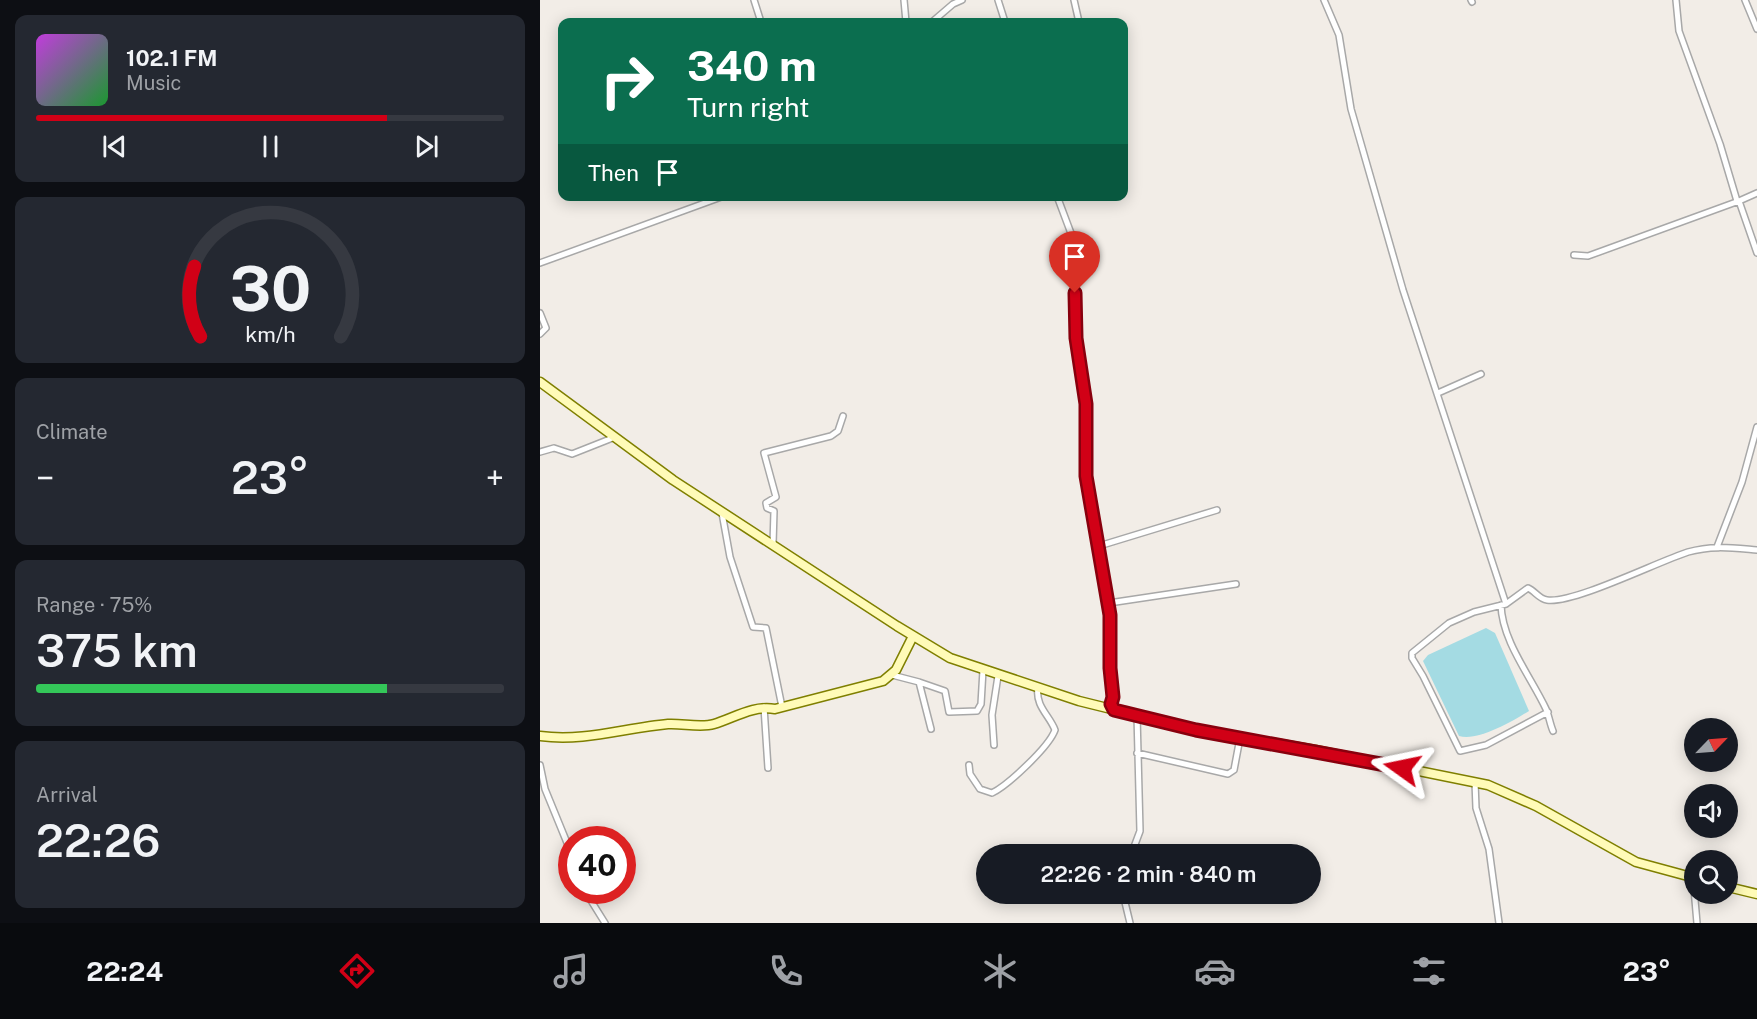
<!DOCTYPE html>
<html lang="en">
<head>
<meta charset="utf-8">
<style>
	:root { --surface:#171b24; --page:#242831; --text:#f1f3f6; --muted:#9ea1a6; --line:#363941; --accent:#d10016 }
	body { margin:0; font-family:"Public Sans",sans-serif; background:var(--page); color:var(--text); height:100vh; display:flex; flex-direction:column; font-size:22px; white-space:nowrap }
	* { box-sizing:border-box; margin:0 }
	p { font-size:20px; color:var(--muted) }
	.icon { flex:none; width:33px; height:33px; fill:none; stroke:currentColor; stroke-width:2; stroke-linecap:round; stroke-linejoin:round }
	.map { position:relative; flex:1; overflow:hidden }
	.side { display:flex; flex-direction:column; gap:15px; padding:15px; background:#0d0f14; width:540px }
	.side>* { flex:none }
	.top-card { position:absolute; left:18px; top:18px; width:570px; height:183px; border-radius:12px; box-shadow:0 3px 15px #0003; background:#0b6e4f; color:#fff; overflow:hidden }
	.needle { width:39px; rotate:65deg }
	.fabs { position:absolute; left:1144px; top:718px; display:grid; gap:12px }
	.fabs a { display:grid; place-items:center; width:54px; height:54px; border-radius:50%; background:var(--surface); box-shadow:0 3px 15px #0003; font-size:30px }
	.speed { position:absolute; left:18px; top:826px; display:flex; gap:12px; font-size:30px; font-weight:700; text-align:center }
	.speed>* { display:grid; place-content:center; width:78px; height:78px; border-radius:50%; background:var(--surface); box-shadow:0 3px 15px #0003; line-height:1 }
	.speed .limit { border:9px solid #d22; background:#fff; color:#111 }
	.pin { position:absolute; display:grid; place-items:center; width:51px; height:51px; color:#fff; margin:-62px -26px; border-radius:50% 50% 50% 0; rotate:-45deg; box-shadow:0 0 6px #0007 }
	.pin .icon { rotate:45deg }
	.me { position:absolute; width:66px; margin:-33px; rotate:282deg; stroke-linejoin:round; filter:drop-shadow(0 0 4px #0008) }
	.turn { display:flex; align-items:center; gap:21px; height:126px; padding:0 30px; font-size:27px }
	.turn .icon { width:78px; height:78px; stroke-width:2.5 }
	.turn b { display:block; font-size:42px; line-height:51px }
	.then { display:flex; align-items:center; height:57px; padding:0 30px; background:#0003; gap:12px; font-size:22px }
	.big { font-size:45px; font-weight:600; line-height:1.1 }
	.side .tile { flex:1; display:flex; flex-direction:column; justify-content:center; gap:9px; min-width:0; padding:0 21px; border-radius:12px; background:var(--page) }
	.side .dial { align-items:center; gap:0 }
	.dial svg { height:156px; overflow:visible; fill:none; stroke:var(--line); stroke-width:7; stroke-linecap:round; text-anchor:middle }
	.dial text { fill:var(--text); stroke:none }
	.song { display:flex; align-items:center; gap:18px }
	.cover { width:72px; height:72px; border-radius:9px; background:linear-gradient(135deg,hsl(290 70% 55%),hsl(130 70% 35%)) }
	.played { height:6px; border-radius:3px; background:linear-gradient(90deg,var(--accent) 75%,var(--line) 75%) }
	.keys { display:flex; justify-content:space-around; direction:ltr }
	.heat { display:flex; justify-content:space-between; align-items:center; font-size:33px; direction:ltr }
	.charge { height:9px; border-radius:4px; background:linear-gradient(90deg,#34c759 75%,var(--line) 0) }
	.trip { position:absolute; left:436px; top:844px; width:345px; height:60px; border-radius:30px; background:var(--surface); box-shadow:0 3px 15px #0003; font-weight:600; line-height:60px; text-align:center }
	.tab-bar { display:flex; height:96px; justify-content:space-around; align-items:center; background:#090b0e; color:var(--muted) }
	.tab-bar .icon { width:42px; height:42px }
	.tab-bar .current { color:var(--accent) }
	.tab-bar b { font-size:27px; color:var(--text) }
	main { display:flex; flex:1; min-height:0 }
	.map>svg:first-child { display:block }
	.water { fill:#a4dbe3 }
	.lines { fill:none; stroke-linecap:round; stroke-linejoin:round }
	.street-casing { stroke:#a8a8a8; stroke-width:8 }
	.secondary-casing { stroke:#7f7f00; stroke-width:11 }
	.street { stroke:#fff; stroke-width:5 }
	.secondary { stroke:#fffbb8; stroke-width:8 }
	.route-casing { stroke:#88000e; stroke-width:15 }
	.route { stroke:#d10016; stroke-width:10 }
</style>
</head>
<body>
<main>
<section class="side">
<div class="tile">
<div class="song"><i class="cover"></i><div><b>102.1 FM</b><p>Music</p></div></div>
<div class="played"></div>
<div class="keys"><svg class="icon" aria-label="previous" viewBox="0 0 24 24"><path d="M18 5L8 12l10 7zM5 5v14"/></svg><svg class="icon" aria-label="pause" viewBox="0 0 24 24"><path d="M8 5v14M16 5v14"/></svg><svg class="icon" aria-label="next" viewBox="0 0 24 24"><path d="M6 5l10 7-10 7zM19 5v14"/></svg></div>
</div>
<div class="tile dial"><svg viewBox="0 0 100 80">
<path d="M14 69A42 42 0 1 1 86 69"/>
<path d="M14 69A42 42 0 0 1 11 33" stroke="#d10016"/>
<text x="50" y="56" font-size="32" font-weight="700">30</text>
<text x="50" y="72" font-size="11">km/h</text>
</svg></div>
<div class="tile"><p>Climate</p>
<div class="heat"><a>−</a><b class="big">23°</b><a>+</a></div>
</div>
<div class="tile"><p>Range · 75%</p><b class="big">375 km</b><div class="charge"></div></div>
<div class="tile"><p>Arrival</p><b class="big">22:26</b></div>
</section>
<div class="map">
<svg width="1217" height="923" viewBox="0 0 1217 923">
	<rect width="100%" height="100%" fill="#f2ede7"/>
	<!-- water -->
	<path class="water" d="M946 628 955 633 989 711C973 721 937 742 919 736L883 661 888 655Z"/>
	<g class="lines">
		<defs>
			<path id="street" d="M214 0 221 22
				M364 0 366 22
				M458 0 465 22
				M534 0 539 22
				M784 0 799 35 811 109 863 290 966 604
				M931 0 932 2
				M1136 0 1139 31 1180 144 1197 201
				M1205 0 1217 29
				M392 22 413 4 422 0
				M1217 193 1199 201 1217 253
				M517 196 535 244V323L546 404V476L569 603 570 668 573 697 571 703 574 709
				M1034 255 1048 256 1199 201
				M0 263 184 196
				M0 313 6 328 0 334
				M898 393 941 374
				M0 452 14 448 32 454 75 437
				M182 513 190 557 213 627 226 628 242 707
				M233 544 234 511 227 508 226 503 236 497 224 453 291 436 298 431 303 416
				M559 546 677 510
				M1177 547 1202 482 1217 427
				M569 603 696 584
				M961 605C962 641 991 677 1006 709 1009 716 1010 724 1013 731
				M352 675 379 682 391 729
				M379 682 405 691 409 712 437 711 441 704 443 670
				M224 707 228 768
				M1008 712 946 745 920 751 883 676 872 658V653L909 623 934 612 966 604 988 588C995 591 999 599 1007 600 1033 604 1117 562 1148 552 1172 545 1193 548 1217 550
				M454 745 452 715 458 676
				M597 753 688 774 694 770 700 738
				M0 765 5 789 32 855
				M429 765 430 774 440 789 452 793C468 785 509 747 515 730 510 716 495 706 498 688
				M935 782 936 808 949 849 959 923
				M591 855 600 831 597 715
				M1153 877 1157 923
				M45 891 65 923
				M583 894 590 923"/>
			<path id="secondary" d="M0 382 133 480 357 626 410 658 539 701 656 730 775 750 948 785 996 806 1096 862 1155 878
				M0 736C44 742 84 728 128 724 142 723 160 728 174 724 194 718 213 705 235 709L343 681 356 670 373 636
				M1188 887 1217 894"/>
		</defs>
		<!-- street casing -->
		<use href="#street" class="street-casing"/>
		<!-- secondary casing -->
		<use href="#secondary" class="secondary-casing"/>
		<!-- street -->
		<use href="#street" class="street"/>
		<!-- secondary -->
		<use href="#secondary" class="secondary"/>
	</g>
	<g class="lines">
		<defs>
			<path id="route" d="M535 293 536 338 546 404V476L570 615V668L573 697 571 704 574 710 656 730 862 768"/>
		</defs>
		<!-- route casing -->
		<use href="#route" class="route-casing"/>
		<!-- route -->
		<use href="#route" class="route"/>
	</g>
</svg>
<div class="fabs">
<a><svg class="needle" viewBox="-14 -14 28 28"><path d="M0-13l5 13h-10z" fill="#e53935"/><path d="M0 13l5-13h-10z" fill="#9ea1a6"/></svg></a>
<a><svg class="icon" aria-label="sound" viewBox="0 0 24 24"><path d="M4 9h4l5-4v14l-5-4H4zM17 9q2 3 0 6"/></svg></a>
<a><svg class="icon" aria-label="search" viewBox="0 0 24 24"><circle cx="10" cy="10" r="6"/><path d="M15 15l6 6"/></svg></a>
</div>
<div class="speed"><div class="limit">40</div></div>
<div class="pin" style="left:535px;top:293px;background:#d93025"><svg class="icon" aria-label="arrive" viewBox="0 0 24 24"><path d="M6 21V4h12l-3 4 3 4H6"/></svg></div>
<svg class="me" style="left:862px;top:768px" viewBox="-20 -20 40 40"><path d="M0-17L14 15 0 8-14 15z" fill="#d10016" stroke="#fff" stroke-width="4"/></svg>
<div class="trip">22:26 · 2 min · 840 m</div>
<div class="top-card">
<div class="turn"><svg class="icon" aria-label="right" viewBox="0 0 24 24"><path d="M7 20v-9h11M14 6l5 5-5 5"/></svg><div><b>340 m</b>Turn right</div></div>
<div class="then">Then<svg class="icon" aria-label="arrive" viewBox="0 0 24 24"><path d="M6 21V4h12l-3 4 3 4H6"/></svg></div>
</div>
</div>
</main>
<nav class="tab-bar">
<b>22:24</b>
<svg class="icon current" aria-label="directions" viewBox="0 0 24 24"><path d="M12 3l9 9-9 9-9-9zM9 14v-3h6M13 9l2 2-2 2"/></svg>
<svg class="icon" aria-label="music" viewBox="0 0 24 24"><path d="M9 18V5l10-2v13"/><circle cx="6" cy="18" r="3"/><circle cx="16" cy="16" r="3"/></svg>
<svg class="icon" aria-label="phone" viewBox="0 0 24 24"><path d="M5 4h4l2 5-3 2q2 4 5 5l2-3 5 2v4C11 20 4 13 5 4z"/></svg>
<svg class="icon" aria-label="climate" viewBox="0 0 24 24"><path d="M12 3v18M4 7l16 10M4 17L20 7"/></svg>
<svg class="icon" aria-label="car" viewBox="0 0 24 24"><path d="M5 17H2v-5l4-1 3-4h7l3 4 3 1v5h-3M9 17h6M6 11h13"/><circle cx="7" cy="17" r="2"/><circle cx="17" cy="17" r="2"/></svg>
<svg class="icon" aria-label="filters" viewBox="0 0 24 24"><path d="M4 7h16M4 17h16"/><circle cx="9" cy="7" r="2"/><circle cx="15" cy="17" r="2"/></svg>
<b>23°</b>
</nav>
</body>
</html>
